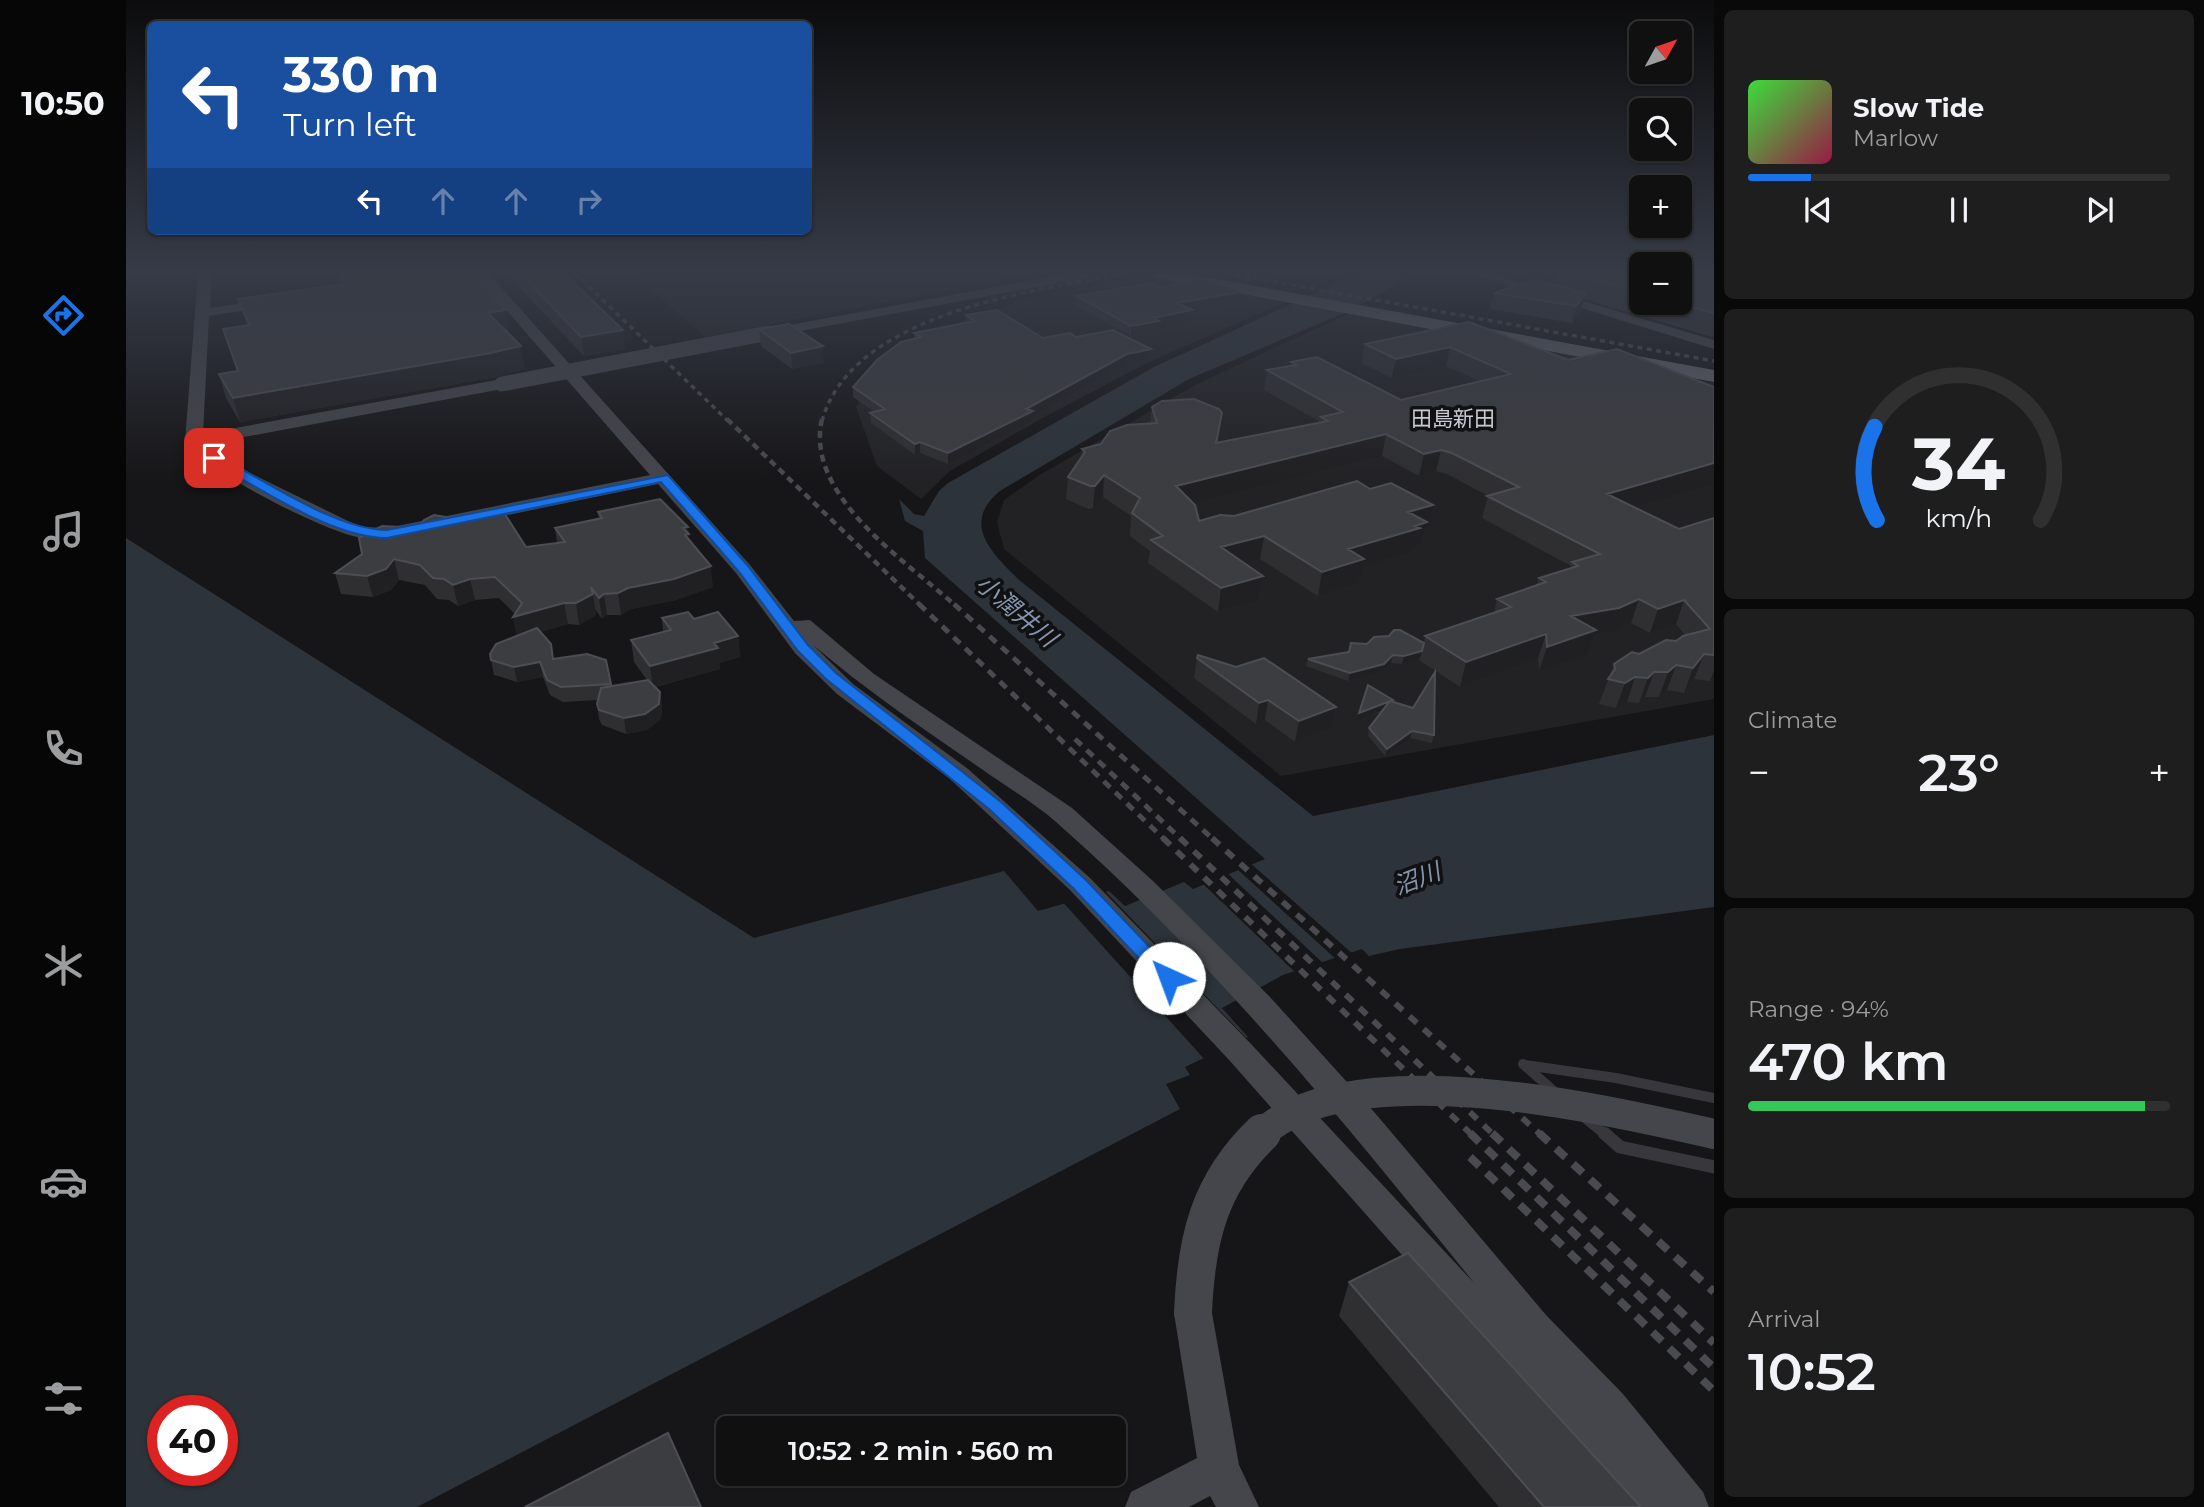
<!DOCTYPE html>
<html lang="en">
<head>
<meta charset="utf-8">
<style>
	:root { --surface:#101011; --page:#1e1e1f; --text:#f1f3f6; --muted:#9c9d9f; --line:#303031; --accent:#1a73e8 }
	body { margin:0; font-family:Montserrat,"Noto Sans JP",sans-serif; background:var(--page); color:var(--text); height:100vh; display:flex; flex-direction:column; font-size:26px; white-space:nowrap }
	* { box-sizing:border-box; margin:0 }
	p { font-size:23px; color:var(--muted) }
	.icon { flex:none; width:38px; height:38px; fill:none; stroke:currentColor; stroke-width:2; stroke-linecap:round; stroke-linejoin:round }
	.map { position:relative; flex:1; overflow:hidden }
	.sheet { display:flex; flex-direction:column; gap:10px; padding:10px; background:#090909; width:490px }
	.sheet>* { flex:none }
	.banner { position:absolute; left:21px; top:21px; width:665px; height:214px; border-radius:10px; box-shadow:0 2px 5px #0004,0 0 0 2px var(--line); background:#1a4fa0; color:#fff; overflow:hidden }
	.needle { width:46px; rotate:50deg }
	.fabs { position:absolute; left:1503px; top:21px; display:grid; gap:14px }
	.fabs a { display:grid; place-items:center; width:63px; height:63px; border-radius:10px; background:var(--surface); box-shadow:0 2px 5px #0004,0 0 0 2px var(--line); font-size:35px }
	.speed { position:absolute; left:21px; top:1395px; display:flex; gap:14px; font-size:35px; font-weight:700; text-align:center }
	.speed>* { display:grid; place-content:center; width:91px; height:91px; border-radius:50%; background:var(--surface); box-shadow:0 2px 5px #0004,0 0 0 2px var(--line); line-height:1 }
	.speed .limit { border:10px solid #d22; background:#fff; color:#111 }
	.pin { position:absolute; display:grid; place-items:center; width:60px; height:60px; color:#fff; margin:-30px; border-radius:14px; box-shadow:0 4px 10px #0006 }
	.me { position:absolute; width:77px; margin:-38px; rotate:317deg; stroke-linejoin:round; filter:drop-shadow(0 0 5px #0008) }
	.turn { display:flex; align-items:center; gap:24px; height:147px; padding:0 21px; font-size:32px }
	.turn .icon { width:91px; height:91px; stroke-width:2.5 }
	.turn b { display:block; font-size:49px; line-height:60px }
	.lanes { display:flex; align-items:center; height:66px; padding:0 21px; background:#0003; justify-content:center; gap:35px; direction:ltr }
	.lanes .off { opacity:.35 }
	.big { font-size:52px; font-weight:600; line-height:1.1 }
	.sheet .card { flex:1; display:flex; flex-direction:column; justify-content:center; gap:10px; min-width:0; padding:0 24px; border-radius:10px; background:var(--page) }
	.sheet .dial { align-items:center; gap:0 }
	.dial svg { height:182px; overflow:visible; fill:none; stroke:var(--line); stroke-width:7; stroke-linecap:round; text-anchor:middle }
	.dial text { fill:var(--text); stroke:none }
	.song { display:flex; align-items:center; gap:21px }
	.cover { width:84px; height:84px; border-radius:10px; background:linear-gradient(135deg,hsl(120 70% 55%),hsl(340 70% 35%)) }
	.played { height:7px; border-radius:4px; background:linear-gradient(90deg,var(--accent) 15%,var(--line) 15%) }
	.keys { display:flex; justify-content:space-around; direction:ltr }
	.heat { display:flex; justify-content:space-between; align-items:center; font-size:38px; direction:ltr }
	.charge { height:10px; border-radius:5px; background:linear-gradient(90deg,#34c759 94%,var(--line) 0) }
	.trip { position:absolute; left:590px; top:1416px; width:410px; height:70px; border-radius:10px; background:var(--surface); box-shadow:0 2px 5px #0004,0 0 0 2px var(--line); font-weight:600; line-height:70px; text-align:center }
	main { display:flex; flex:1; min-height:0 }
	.dock { display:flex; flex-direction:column; width:126px; justify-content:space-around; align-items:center; background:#060607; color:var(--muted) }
	.dock .icon { width:49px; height:49px }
	.dock .current { color:var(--accent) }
	.dock b { font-size:32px; color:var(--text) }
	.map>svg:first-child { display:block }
	.built { fill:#222224 }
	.water { fill:#2d333a; fill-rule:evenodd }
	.pier { fill:#161517 }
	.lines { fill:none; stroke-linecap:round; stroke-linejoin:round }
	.lane-far1 { stroke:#37373c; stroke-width:10 }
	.lane { stroke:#37373c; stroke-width:13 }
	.secondary { fill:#45464b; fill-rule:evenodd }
	.highway { fill:#63656c; fill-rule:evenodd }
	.rail-far4 { stroke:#4a4b50; stroke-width:3.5; stroke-dasharray:5 4.5; stroke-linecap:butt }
	.rail-far3 { stroke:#4a4b50; stroke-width:4.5; stroke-dasharray:7 5; stroke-linecap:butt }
	.rail-far2 { stroke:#4a4b50; stroke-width:5; stroke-dasharray:9 7; stroke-linecap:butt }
	.rail-far1 { stroke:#4a4b50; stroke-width:6; stroke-dasharray:10 9; stroke-linecap:butt }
	.rail { stroke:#4a4b50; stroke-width:8; stroke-dasharray:13 10; stroke-linecap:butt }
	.secondary-bridge-far2 { stroke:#45464b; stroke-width:15 }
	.secondary-bridge-far1 { stroke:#45464b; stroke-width:30 }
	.secondary-bridge { stroke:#45464b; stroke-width:38 }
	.wall { fill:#2f2f32 }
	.shaded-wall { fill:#201f21 }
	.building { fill:#3c3d40; stroke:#4d4e53; stroke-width:2 }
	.route { fill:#1a73e8; stroke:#114b97; stroke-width:2 }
	.labels { text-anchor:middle; stroke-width:7; stroke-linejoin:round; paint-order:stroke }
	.far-quarter-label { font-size:21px; fill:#c9cbd2; stroke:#111012 }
	.water-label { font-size:24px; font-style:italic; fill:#8396ad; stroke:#111012 }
</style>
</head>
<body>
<main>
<nav class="dock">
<b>10:50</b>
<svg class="icon current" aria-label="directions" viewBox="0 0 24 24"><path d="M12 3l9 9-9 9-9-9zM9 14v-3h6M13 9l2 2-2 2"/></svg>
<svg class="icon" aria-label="music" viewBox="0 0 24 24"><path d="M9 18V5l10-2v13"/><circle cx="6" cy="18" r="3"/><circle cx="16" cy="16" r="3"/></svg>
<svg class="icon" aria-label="phone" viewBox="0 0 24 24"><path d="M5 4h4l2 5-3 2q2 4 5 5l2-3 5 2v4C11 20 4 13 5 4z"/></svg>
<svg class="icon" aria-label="climate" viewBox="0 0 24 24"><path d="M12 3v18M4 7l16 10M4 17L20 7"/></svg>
<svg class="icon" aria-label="car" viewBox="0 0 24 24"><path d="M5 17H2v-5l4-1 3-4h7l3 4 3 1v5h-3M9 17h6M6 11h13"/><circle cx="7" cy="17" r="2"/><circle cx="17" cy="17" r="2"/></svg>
<svg class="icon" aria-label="filters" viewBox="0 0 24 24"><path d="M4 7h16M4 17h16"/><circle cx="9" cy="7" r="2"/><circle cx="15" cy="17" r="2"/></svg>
</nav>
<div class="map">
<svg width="1588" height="1507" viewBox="0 0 1588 1507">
	<rect width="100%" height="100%" fill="#161517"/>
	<!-- built -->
	<path class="built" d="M506 273H912L579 337Z
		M1020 275 1162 301 1021 363 913 420 824 471 795 499 751 466 730 407 752 370 816 328 896 300Z
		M1224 313 1588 383V699L1155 776 878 549 871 522 878 500 912 476 1071 384Z"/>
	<!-- water -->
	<path class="water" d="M1233 273H1290L1223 311 1063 379 874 491C835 523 865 552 892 579L1187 816 1588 735V907L1274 949 1243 956 1236 949 1157 975 1096 1008 1122 1037 1059 1067 1064 1075 1040 1084 1054 1109 291 1507H0V538L628 938 878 871 912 911 983 891 999 906 1058 882 1067 889 1139 859 799 558 797 531 779 521 773 499 788 514 798 516 813 491 822 483 1028 367ZM37 1410H96V1470H37Z"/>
	<!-- pier -->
	<path class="pier" d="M1123 862 1228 955 1212 961 1110 868Z
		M1100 872 1199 965 1171 974 1075 882Z
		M977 889 1123 1041 1080 1061 935 900Z"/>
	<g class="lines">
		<!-- lane-far1 -->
		<path class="lane-far1" d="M1397 1064 1430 1093
			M1399 1065 1490 1078 1588 1098
			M1459 1118 1480 1135"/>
		<!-- lane -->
		<path class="lane" d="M1478 1133 1494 1147 1588 1167"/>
		<!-- secondary -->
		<path class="secondary" d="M72 273H86L84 308 147 298 154 302 147 306 83 316 77 434 376 379 384 384 376 389 81 444 124 473 222 521 237 527 261 528 524 475 348 273H362L624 565 668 621 684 620 748 674 946 808 1027 881 1144 997 1249 1113 1420 1315 1497 1394 1577 1492 1583 1507H1515L1400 1395 1104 1061 944 890 824 779 711 694 669 653 610 573 532 484 261 540C248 540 236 539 223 535 184 523 83 473 59 441ZM687 645C741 691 799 730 857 770 881 787 908 803 930 822 1087 960 1218 1122 1349 1284L1126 1045 964 878 842 769 727 684Z
			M945 273H972L965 277 642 337 635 333 642 329Z
			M1342 273H1362L1588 340V349Z
			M1067 1296 1080 1301 1086 1313 1113 1465 1133 1507H1090L1084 1496 1063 1507H999L1005 1492 1071 1458 1048 1313 1054 1301Z"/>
		<!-- highway -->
		<path class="highway" d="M1023 273H1058L1588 370V382L1031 278Z"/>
		<!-- rail-far4 -->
		<path class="rail-far4" d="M449 273 602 421
			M1100 273 1588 361
			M696 421C726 312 911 290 1004 273"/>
		<!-- rail-far3 -->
		<path class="rail-far3" d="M601 419 795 606
			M696 419C678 496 780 561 830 606"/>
		<!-- rail-far2 -->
		<path class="rail-far2" d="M793 604 1039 840
			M828 604 1088 840
			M949 739 1056 840"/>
		<!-- rail-far1 -->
		<path class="rail-far1" d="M1037 838 1346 1135
			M1054 838 1368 1135
			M1086 838 1415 1135"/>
		<!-- rail -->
		<path class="rail" d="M1344 1133 1588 1368
			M1366 1133 1588 1343
			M1413 1133 1588 1292
			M1344 1157 1588 1391"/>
		<!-- secondary-bridge-far2 -->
		<path class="secondary-bridge-far2" d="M376 384 642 333"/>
		<!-- secondary-bridge-far1 -->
		<path class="secondary-bridge-far1" d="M1134 1135C1225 1050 1477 1109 1588 1134"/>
		<!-- secondary-bridge -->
		<path class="secondary-bridge" d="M1067 1313C1070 1241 1082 1185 1136 1133"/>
	</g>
	<!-- wall -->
	<path class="wall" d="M205 273H346L379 310 383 333H382L399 369 369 377 114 422 100 398 93 374 111 371 97 329 121 326 112 299 212 285Z
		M380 273H438L499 349 458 356Z
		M1430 273H1516V303H1554L1588 273V336L1586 337 1458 299 1455 311 1446 323 1364 309 1368 293 1427 284Z
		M1035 287 1114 301 1065 310V320L1033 327 1032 331 1005 336 950 306 951 296Z
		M840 315 917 338 950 337 1025 349 1024 359 1000 364 907 416 906 422 822 464 794 453 789 455 745 423 744 413 748 412 727 397V387L788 339V333L840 323Z
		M1343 322 1507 507 1553 529 1588 518V671L1584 681 1568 679 1558 693 1541 690 1533 697H1519L1513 703 1501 702 1490 708 1473 704 1488 664 1513 654 1550 641 1559 635 1550 624 1524 633 1505 623 1485 632 1468 635 1462 655 1413 671 1412 658 1334 687 1293 660 1294 658 1276 664 1265 663 1256 671 1222 681 1180 666 1182 659 1223 652 1241 644 1298 643 1299 636 1368 613 1371 599 1410 586 1413 578 1444 568 1445 566 1356 518 1362 496 1321 474 1310 471 1293 476 1256 456 1067 503 1073 521 1302 527 1299 528 1295 545 1289 547 1288 551 1237 567 1233 583 1192 596 1134 559 1118 563 1137 576 1133 600 1092 612 1022 563 1024 551 1004 536 1005 516 977 497 967 508 962 509 940 499 942 477 956 458V449L975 444 1024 424 1026 407 1093 434 1092 442 1194 422 1138 390 1141 370 1164 366 1165 362 1275 400 1353 381 1320 366 1266 378 1235 363 1239 344Z
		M633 329 698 363 666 369 635 346Z
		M472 512 563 541 587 587 550 600 505 609 495 615H481L476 619 469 609 470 615 453 625 442 624 414 632 427 659 480 660 485 686 521 680 508 662 505 640 537 632 536 618 568 619 612 636 614 657 593 663 594 669 529 687 534 692 536 708 535 719 521 730 500 734 476 725 473 719 471 704 472 700 437 702 424 695 417 677 391 682 368 675 364 654 390 636 389 614 373 598 349 600 332 606 323 600 311 599 299 585 273 580 265 590 247 597 215 594 209 573 236 554 400 547 431 543 429 528 473 519Z
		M1071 658 1210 707 1206 727 1169 742 1139 720 1130 724 1068 678Z
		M1267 700V702L1308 735 1306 743 1284 738 1259 756 1242 736 1243 728 1257 711 1232 720Z
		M1223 1282 1515 1507H1373L1213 1316Z"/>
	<!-- shaded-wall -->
	<path class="shaded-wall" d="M210 273H312L215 276 217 286H213Z
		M1115 292 1114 301 1050 313 1051 303Z
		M1459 294 1455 311 1446 323 1450 306Z
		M379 310 383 333 366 335 362 313Z
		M1066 310 1065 320 1033 327 1032 331 1005 336V326L1028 318Z
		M497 330 499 349 458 356 455 337Z
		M395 346 399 369 369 377 114 422 107 398Z
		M697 346 698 363 666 369 665 353Z
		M1324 347 1320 366 1266 378 1270 359Z
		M1025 349 1024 359 1000 364 907 416 906 422 822 464V453L1001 354Z
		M1260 434 1256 456 1048 508 1050 486Z
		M794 442V453L789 455V444Z
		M1315 450 1310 471 1293 476 1298 454Z
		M1588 463V483L1474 517 1481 494Z
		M978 475 977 497 967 508 969 486Z
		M1307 505 1302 527 1299 528 1295 545 1289 547 1288 551 1237 567 1233 583 1192 596 1196 572 1222 549 1282 512Z
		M562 527 565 555 557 528Z
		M1138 536 1134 559 1092 571 1095 547Z
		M268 559 273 580 265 590 247 597 241 576Z
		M585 566 587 587 550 600 505 609 495 615 492 593 502 588Z
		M1137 576 1133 600 1092 612 1095 588Z
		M344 579 349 600 332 606 327 585Z
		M467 594 470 615 453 625 450 603Z
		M478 594 481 615 476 619 473 598Z
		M1513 599 1505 623 1485 632 1468 635 1462 655 1413 671 1421 647 1445 616Z
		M1558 600 1550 624 1524 633 1532 609Z
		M438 603 442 624 391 639 387 617Z
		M1420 634 1412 658 1334 687 1340 662Z
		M612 636 614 657 593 663 594 669 527 687 524 666 588 643Z
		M1296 651 1294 658 1276 664 1278 656Z
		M1578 654 1568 679 1558 693 1567 668Z
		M1267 655 1265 663 1256 671 1222 681 1224 673Z
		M414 662 417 677 391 682 388 667Z
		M1550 665 1541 690 1533 697 1542 672Z
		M1528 672 1519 697 1513 703 1522 678Z
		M1509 677 1501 702 1490 708 1499 683Z
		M534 692 536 708 535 719 521 730 500 734 498 718Z
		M1142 700 1139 720 1130 724 1133 703Z
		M1267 700 1265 707 1232 720 1233 713Z
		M1210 707 1206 727 1169 742 1173 721Z
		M1286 731 1284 738 1259 756 1261 749Z"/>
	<!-- building -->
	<path class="building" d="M239 273H346L379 310 362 313 395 346 365 353 107 398 93 374 112 371 97 329 124 325 112 299 219 284 215 276Z
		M394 273H438L497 330 455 337Z
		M1445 273H1516V293Z
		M1554 273H1588V313L1550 303H1554Z
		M1074 279 1115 292 1051 303 1066 310 1028 318 1033 321 1005 326 951 296 1026 283 1035 287Z
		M1410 279 1459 294 1450 306 1368 293Z
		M871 310 917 338 944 333 950 337 987 330 1025 349 1001 354 900 409 907 411 822 453 794 442 789 444 744 413 759 409 727 387 751 360 775 342 795 337 788 333 849 321 840 315Z
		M1343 322 1442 360 1491 349 1588 387V463L1481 494 1553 529 1588 518V655L1578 654 1567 668 1550 665 1542 672H1528L1522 678 1509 677 1499 683 1482 679 1489 669 1488 664 1506 652 1513 654 1540 640 1550 641 1557 636 1584 629 1558 600 1532 609 1513 599 1493 608 1445 616 1470 630 1421 647 1420 634 1340 662 1299 636 1385 607 1371 599 1420 582 1413 578 1452 566 1446 562 1474 554 1361 496 1393 487 1326 453 1315 450 1298 454 1260 434 1050 486 1069 505 1073 521 1094 515 1108 516 1231 481 1244 489 1265 483 1307 505 1282 512 1301 522 1289 526 1294 528 1222 549 1238 559 1196 572 1138 536 1095 547 1137 576 1095 588 1025 540 1037 536 1006 513 1014 498 978 475 969 486H964L942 477 959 452 956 449 975 444 984 431 1001 425 1031 423 1026 407 1036 401 1068 399 1093 409 1096 413 1090 443 1202 421 1195 417 1217 412 1141 370 1170 365 1165 362 1191 357 1275 400 1385 374 1324 347 1270 359 1239 344Z
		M663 324 697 346 665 353 633 329Z
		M534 499 562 527 557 528 563 534 559 535 585 566 548 579 502 588 492 593 478 594 473 598 465 587 467 594 450 603H438L387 617 396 603 369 577 344 579 327 585 318 579 307 578 294 565 268 559 260 569 241 576 209 573 236 554 233 538 256 526 292 528 298 520 308 515 326 518 375 508 400 547 439 542 429 528 476 518 472 512Z
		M562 612 568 619 592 612 612 636 588 643 592 648 524 666 505 640 545 630 536 618Z
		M411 628 425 644 427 659 461 654 480 660 485 684 435 687 421 680 414 662 388 667 365 660 364 654 370 644Z
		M1268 630H1274L1298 643 1296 651 1278 656 1267 655 1258 664 1224 673 1182 659 1223 652 1225 643 1241 644 1248 637 1263 636Z
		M1072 655 1110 667 1138 658 1210 707 1173 721 1142 700 1133 703 1071 658Z
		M1309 672 1308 735 1286 731 1261 749 1243 728 1264 701 1287 708Z
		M522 680 534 692 533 704 519 714 498 718 473 710 471 704 475 688Z
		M1242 685 1267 700 1233 713Z
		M1282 1253 1515 1507H1418L1223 1282Z
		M542 1433 575 1507H399Z"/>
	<!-- sky -->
	<linearGradient id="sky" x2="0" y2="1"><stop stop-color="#0c0c0d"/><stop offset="0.56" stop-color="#363b47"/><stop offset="1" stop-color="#363b47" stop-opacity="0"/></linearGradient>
	<rect width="1588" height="484" fill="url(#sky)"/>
	<!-- route -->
	<path class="route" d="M84 456H92C138 480 210 530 261 530L542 475 622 566 682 645 710 673 875 802 960 880 1053 978 1050 983H1036L947 888 863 809 700 679 672 651 613 572 535 482 261 538C205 538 133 487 84 461Z"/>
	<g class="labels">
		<!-- far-quarter labels -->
		<g class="far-quarter-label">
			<text x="1327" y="426">田島新田</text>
		</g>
		<!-- water labels -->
		<g class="water-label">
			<text transform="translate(890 611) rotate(40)" y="8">小潤井川</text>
			<text transform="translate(1291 879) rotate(-21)" y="8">沼川</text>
		</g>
	</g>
</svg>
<div class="fabs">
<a><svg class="needle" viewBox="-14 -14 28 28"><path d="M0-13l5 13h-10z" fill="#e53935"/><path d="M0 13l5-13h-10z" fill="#9c9d9f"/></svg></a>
<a><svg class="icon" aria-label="search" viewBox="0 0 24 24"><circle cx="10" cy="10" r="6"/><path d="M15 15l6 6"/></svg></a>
<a>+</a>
<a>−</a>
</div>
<div class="speed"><div class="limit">40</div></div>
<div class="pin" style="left:88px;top:458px;background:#d93025"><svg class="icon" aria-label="arrive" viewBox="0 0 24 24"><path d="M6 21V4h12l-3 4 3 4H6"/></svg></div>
<svg class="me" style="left:1043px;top:978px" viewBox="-20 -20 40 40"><circle r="19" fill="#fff"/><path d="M0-13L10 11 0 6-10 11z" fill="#1a73e8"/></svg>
<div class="trip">10:52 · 2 min · 560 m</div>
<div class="banner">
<div class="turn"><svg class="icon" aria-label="left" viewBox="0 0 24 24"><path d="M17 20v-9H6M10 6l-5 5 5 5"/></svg><div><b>330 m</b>Turn left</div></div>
<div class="lanes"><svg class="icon" aria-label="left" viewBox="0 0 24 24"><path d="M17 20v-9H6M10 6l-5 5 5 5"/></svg><svg class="icon off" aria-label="ahead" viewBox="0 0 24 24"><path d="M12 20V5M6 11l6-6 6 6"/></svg><svg class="icon off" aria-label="ahead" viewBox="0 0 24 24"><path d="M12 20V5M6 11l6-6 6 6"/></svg><svg class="icon off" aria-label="right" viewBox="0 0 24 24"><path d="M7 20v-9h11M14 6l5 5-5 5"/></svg></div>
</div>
</div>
<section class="sheet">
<div class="card">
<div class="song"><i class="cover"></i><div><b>Slow Tide</b><p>Marlow</p></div></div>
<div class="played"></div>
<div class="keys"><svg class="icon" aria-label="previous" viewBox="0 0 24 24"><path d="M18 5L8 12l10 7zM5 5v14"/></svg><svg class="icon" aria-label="pause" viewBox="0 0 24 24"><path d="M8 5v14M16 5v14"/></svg><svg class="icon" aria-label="next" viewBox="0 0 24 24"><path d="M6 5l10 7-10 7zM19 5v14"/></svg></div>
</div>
<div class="card dial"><svg viewBox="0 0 100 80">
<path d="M14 69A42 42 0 1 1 86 69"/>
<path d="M14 69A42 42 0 0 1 13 28" stroke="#1a73e8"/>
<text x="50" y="56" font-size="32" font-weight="700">34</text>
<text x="50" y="72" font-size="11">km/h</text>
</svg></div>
<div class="card"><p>Climate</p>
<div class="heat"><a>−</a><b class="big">23°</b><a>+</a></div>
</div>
<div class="card"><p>Range · 94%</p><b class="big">470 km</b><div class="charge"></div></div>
<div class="card"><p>Arrival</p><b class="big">10:52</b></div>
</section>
</main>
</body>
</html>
